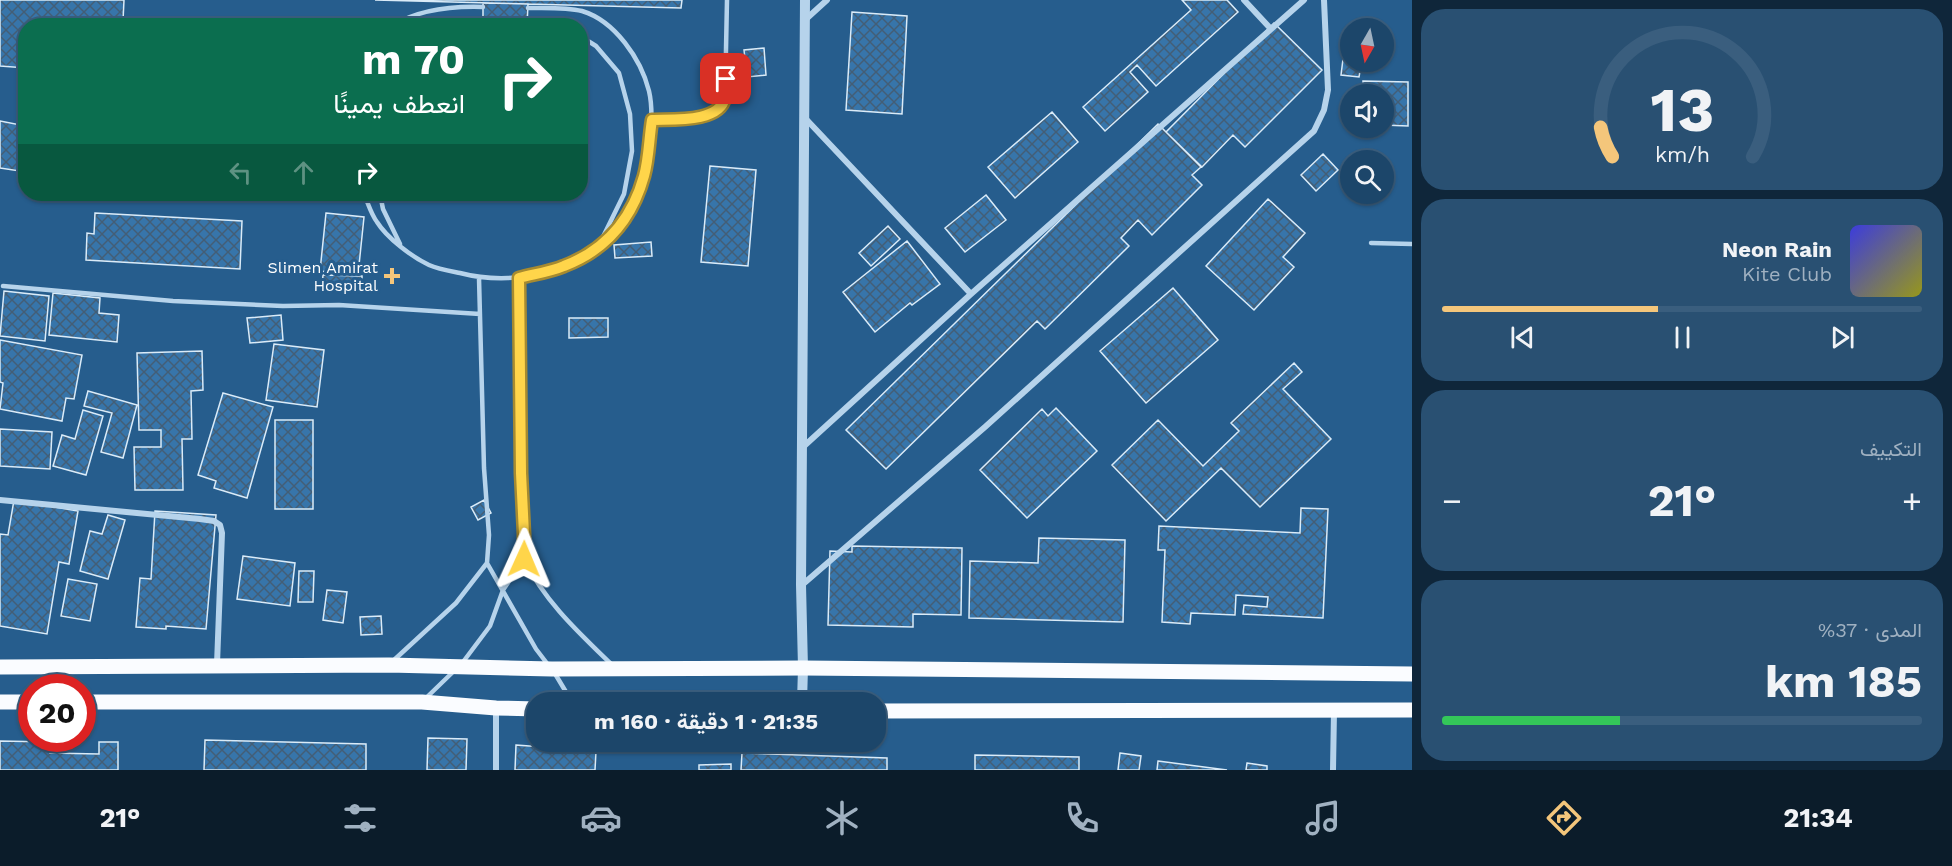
<!DOCTYPE html>
<html lang="ar">
<head>
<meta charset="utf-8">
<style>
	:root { --surface:#1c466a; --page:#295072; --text:#f1f3f6; --muted:#a0b1c1; --line:#3a5e7e; --accent:#f4c67b }
	body { margin:0; font-family:"Work Sans",Vazirmatn,sans-serif; background:var(--page); color:var(--text); direction:rtl; height:100vh; display:flex; flex-direction:column; font-size:22px; white-space:nowrap }
	* { box-sizing:border-box; margin:0 }
	p { font-size:20px; color:var(--muted) }
	.icon { flex:none; width:33px; height:33px; fill:none; stroke:currentColor; stroke-width:2; stroke-linecap:round; stroke-linejoin:round }
	.map { position:relative; flex:1; overflow:hidden; direction:ltr }
	.sheet { display:flex; flex-direction:column; gap:9px; padding:9px; background:#0f263a; width:540px }
	.sheet>* { flex:none }
	.guide { position:absolute; left:18px; top:18px; width:570px; height:183px; border-radius:24px; box-shadow:0 2px 4px #0004,0 0 0 2px var(--line); direction:rtl; background:#0b6e4f; color:#fff; overflow:hidden }
	.needle { width:39px; rotate:189deg }
	.fabs { position:absolute; left:1340px; top:18px; display:grid; gap:12px }
	.fabs a { display:grid; place-items:center; width:54px; height:54px; border-radius:50%; background:var(--surface); box-shadow:0 2px 4px #0004,0 0 0 2px var(--line); font-size:30px }
	.speed { position:absolute; left:18px; top:674px; display:flex; gap:12px; font-size:30px; font-weight:700; text-align:center }
	.speed>* { display:grid; place-content:center; width:78px; height:78px; border-radius:50%; background:var(--surface); box-shadow:0 2px 4px #0004,0 0 0 2px var(--line); line-height:1 }
	.speed .limit { border:9px solid #d22; background:#fff; color:#111 }
	.pin { position:absolute; display:grid; place-items:center; width:51px; height:51px; color:#fff; margin:-26px; border-radius:12px; box-shadow:0 3px 9px #0006 }
	.me { position:absolute; width:66px; margin:-33px; rotate:1deg; stroke-linejoin:round; filter:drop-shadow(0 0 4px #0008) }
	.turn { display:flex; align-items:center; gap:21px; height:126px; padding:0 24px; font-size:27px }
	.turn .icon { width:78px; height:78px; stroke-width:2.5 }
	.turn b { display:block; font-size:42px; line-height:51px }
	.lanes { display:flex; align-items:center; height:57px; padding:0 24px; background:#0003; justify-content:center; gap:30px; direction:ltr }
	.lanes .off { opacity:.35 }
	.big { font-size:45px; font-weight:700; line-height:1.1 }
	.sheet .card { flex:1; display:flex; flex-direction:column; justify-content:center; gap:9px; min-width:0; padding:0 21px; border-radius:24px; background:var(--page) }
	.sheet .dial { align-items:center; gap:0 }
	.dial svg { height:156px; overflow:visible; fill:none; stroke:var(--line); stroke-width:7; stroke-linecap:round; text-anchor:middle }
	.dial text { fill:var(--text); stroke:none }
	.song { display:flex; align-items:center; gap:18px }
	.cover { width:72px; height:72px; border-radius:9px; background:linear-gradient(135deg,hsl(240 70% 55%),hsl(60 70% 35%)) }
	.played { height:6px; border-radius:3px; background:linear-gradient(90deg,var(--accent) 45%,var(--line) 45%) }
	.keys { display:flex; justify-content:space-around; direction:ltr }
	.heat { display:flex; justify-content:space-between; align-items:center; font-size:33px; direction:ltr }
	.charge { height:9px; border-radius:4px; background:linear-gradient(90deg,#34c759 37%,var(--line) 0) }
	.trip { position:absolute; left:526px; top:692px; width:360px; height:60px; border-radius:24px; background:var(--surface); box-shadow:0 2px 4px #0004,0 0 0 2px var(--line); font-weight:700; line-height:60px; text-align:center; direction:rtl }
	.menu { display:flex; height:96px; justify-content:space-around; align-items:center; background:#0b1c2a; color:var(--muted) }
	.menu .icon { width:42px; height:42px }
	.menu .selected { color:var(--accent) }
	.menu b { font-size:27px; color:var(--text) }
	main { display:flex; flex:1; min-height:0 }
	.map>svg:first-child { display:block }
	.building { fill:url(#building-cross-hatch); stroke:#daebf8; stroke-width:1.5 }
	.lines { fill:none; stroke-linecap:round; stroke-linejoin:round }
	.service { stroke:#b6d3eb; stroke-width:4.5 }
	.minor { stroke:#b6d3eb; stroke-width:6 }
	.tertiary { stroke:#b6d3eb; stroke-width:10 }
	.primary { stroke:#fafcff; stroke-width:15 }
	.route-casing { stroke:#a68a30; stroke-width:15 }
	.route { stroke:#ffd54a; stroke-width:10 }
	.poi-dot { fill:#f4c67b; stroke:#265d8d; stroke-width:2 }
	.labels { text-anchor:middle; stroke-width:6; stroke-linejoin:round; paint-order:stroke }
	.poi-label { font-size:16px; fill:#fff; stroke:#265d8d; text-anchor:end }
</style>
</head>
<body>
<main>
<section class="sheet">
<div class="card dial"><svg viewBox="0 0 100 80">
<path d="M14 69A42 42 0 1 1 86 69"/>
<path d="M14 69A42 42 0 0 1 8 54" stroke="#f4c67b"/>
<text x="50" y="56" font-size="32" font-weight="700">13</text>
<text x="50" y="72" font-size="11">km/h</text>
</svg></div>
<div class="card">
<div class="song"><i class="cover"></i><div><b>Neon Rain</b><p>Kite Club</p></div></div>
<div class="played"></div>
<div class="keys"><svg class="icon" aria-label="previous" viewBox="0 0 24 24"><path d="M18 5L8 12l10 7zM5 5v14"/></svg><svg class="icon" aria-label="pause" viewBox="0 0 24 24"><path d="M8 5v14M16 5v14"/></svg><svg class="icon" aria-label="next" viewBox="0 0 24 24"><path d="M6 5l10 7-10 7zM19 5v14"/></svg></div>
</div>
<div class="card"><p>التكييف</p>
<div class="heat"><a>−</a><b class="big">21°</b><a>+</a></div>
</div>
<div class="card"><p>المدى · 37%</p><b class="big">185 km</b><div class="charge"></div></div>
</section>
<div class="map">
<svg width="1412" height="770" viewBox="0 0 1412 770">
	<defs>
		<pattern id="building-cross-hatch" width="8" height="8" patternUnits="userSpaceOnUse" patternTransform="scale(1.5)"><rect width="8" height="8" fill="#3775aa"/><path d="M0 0l8 8M0 8l8-8" fill="none" stroke="#435e76"/></pattern>
	</defs>
	<rect width="100%" height="100%" fill="#265d8d"/>
	<!-- building -->
	<path class="building" d="M0 0H124L123 21 42 17V26H26V68L0 66Z
		M375 0H682L681 8Z
		M1182 0H1227L1238 12 1156 86 1137 65 1130 72 1148 92 1105 131 1083 107 1191 10Z
		M483 3 528 4 527 26H483Z
		M852 12 907 16 902 114 846 110Z
		M1274 23 1322 70 1245 147 1233 135 1202 167 1166 132Z
		M1347 27 1355 28H1350V62H1374L1373 67 1361 66 1359 77 1341 75Z
		M764 48 766 75 747 77 744 50Z
		M1363 81 1408 82V126L1383 125V94H1363Z
		M1052 112 1078 142 1015 198 988 167Z
		M0 121 26 126V172L0 168Z
		M1158 124 1201 167 1192 175 1202 185 1152 235 1138 220 1121 238 1129 246 1045 329 1037 321 886 469 846 430Z
		M1323 154 1338 170 1316 191 1301 175Z
		M710 166 756 170 748 266 701 262Z
		M986 195 1006 220 965 252 945 228Z
		M1268 199 1305 233 1283 257 1294 267 1254 310 1206 266Z
		M95 213 242 221 240 269 86 260 87 233 94 234Z
		M326 213 364 217 358 275 320 271Z
		M888 226 900 239 871 266 859 253Z
		M907 241 940 284 912 305 910 303 875 332 843 292Z
		M651 242 652 256 615 258 614 245Z
		M323 275 362 276V289L322 287Z
		M1173 288 1218 340 1146 403 1100 351Z
		M4 291 49 296 45 341 0 336Z
		M53 293 100 298 99 313 119 315 117 342 49 335Z
		M281 315 283 340 250 343 247 318Z
		M569 318H608V337L569 338Z
		M0 340 82 355 74 399 66 398 62 421 0 409 3 383 0 382Z
		M274 344 324 350 317 407 266 400Z
		M202 351 203 390 191 391 192 439H182L183 490H135L134 447H161V430H139L137 353Z
		M1294 363 1302 372 1283 389 1331 439 1260 507 1221 468 1166 521 1112 465 1158 420 1203 466 1239 431 1231 423Z
		M88 391 137 405 123 458 101 452 112 413 84 406Z
		M223 393 273 407 247 498 214 488 216 481 198 475Z
		M1056 408 1097 451 1027 518 980 470 1042 409 1048 416Z
		M83 410 103 416 86 475 53 466 62 435 75 439Z
		M275 420H313V509H275Z
		M0 429 52 432 50 469 0 466Z
		M14 500 78 511 69 564 59 562 47 634 0 626V534L8 535Z
		M484 500 491 513 478 520 471 507Z
		M1301 508 1328 509 1323 618 1243 614 1244 605 1267 607 1268 597 1236 595 1235 615 1191 613 1190 624 1162 622 1165 550H1158L1159 526 1300 533Z
		M155 511 216 515 206 629 166 626V629L136 627 140 578 151 579Z
		M108 515 125 520 108 579 80 571 90 531 102 534Z
		M1039 538 1125 540 1123 622 969 618 970 561 1038 563Z
		M852 546 962 548 961 615 913 614V627L828 625 830 551 852 552Z
		M243 556 295 563 290 606 237 599Z
		M299 571H314L313 602H298Z
		M68 579 97 584 90 621 61 616Z
		M327 590 347 592 343 623 323 620Z
		M381 616 382 634 361 635 360 617Z
		M428 738 467 739 466 770H427Z
		M205 740 366 744V770H204Z
		M0 741 50 742V753L99 754V742H118V770H0Z
		M516 745 596 751 595 770H515Z
		M742 753 887 758V770H741Z
		M1120 753 1141 756 1139 770H1118Z
		M975 755 1079 757V770H975Z
		M1158 761 1227 770H1157Z
		M1247 763 1267 766V770H1246Z
		M731 764V770H699V765Z"/>
	<g class="lines">
		<!-- service -->
		<path class="service" d="M527 22 559 26
			M392 26C419 9 452 6 483 7
			M444 26 452 22 483 21
			M580 36 596 46 619 73 630 114 632 151 624 194 599 245
			M652 120 705 117 718 110 725 99 727 0
			M364 194C368 203 371 214 377 222 387 238 412 257 429 265 438 269 450 271 460 273 521 289 598 268 631 211 646 185 656 121 649 91 641 59 615 21 582 11 566 7 545 8 528 8
			M380 194 383 209 400 244
			M1371 243 1412 244
			M479 278 484 468 489 535 487 563 536 649 549 666
			M3 286 173 301 283 306 339 305 480 314
			M524 559C545 602 578 632 612 665
			M394 660 456 603 487 563
			M463 662 490 626 503 590 524 559V534L521 473 519 278
			M554 672 572 702
			M426 698 455 670"/>
		<!-- minor -->
		<path class="minor" d="M1244 0 1270 28
			M805 20 827 0
			M805 118 971 294
			M803 447 971 294 1304 0
			M0 500 200 519 214 521 220 525 222 533 217 664
			M802 585 985 427 1314 131 1324 110 1328 90 1324 0
			M496 770V709
			M1333 770 1334 711"/>
		<!-- tertiary -->
		<path class="tertiary" d="M802 702 803 668 801 585 805 0"/>
		<!-- primary -->
		<path class="primary" d="M0 667 389 665 552 669 803 668 1412 674
			M0 702H32
			M82 702H422L496 708 537 709
			M876 711 1412 710"/>
	</g>
	<g class="lines">
		<defs>
			<path id="route" d="M524 559V534L521 473 519 278C534 274 550 272 564 266 606 250 632 219 644 176 649 158 649 138 652 120 672 119 719 123 725 98 727 92 726 85 726 79"/>
		</defs>
		<!-- route casing -->
		<use href="#route" class="route-casing"/>
		<!-- route -->
		<use href="#route" class="route"/>
	</g>
	<!-- markers -->
	<path class="poi-dot" d="M389 267h6v6h6v6h-6v6h-6v-6h-6v-6h6z"/>
	<g class="labels">
		<!-- poi labels -->
		<g class="poi-label">
			<text x="378" y="273">Slimen Amirat<tspan x="378" dy="18">Hospital</tspan></text>
		</g>
	</g>
</svg>
<div class="fabs">
<a><svg class="needle" viewBox="-14 -14 28 28"><path d="M0-13l5 13h-10z" fill="#e53935"/><path d="M0 13l5-13h-10z" fill="#a0b1c1"/></svg></a>
<a><svg class="icon" aria-label="sound" viewBox="0 0 24 24"><path d="M4 9h4l5-4v14l-5-4H4zM17 9q2 3 0 6"/></svg></a>
<a><svg class="icon" aria-label="search" viewBox="0 0 24 24"><circle cx="10" cy="10" r="6"/><path d="M15 15l6 6"/></svg></a>
</div>
<div class="speed"><div class="limit">20</div></div>
<div class="pin" style="left:726px;top:79px;background:#d93025"><svg class="icon" aria-label="arrive" viewBox="0 0 24 24"><path d="M6 21V4h12l-3 4 3 4H6"/></svg></div>
<svg class="me" style="left:524px;top:559px" viewBox="-20 -20 40 40"><path d="M0-17L14 15 0 8-14 15z" fill="#ffd54a" stroke="#fff" stroke-width="4"/></svg>
<div class="trip">21:35 · 1 دقيقة · 160 m</div>
<div class="guide">
<div class="turn"><svg class="icon" aria-label="right" viewBox="0 0 24 24"><path d="M7 20v-9h11M14 6l5 5-5 5"/></svg><div><b>70 m</b>انعطف يمينًا</div></div>
<div class="lanes"><svg class="icon off" aria-label="left" viewBox="0 0 24 24"><path d="M17 20v-9H6M10 6l-5 5 5 5"/></svg><svg class="icon off" aria-label="ahead" viewBox="0 0 24 24"><path d="M12 20V5M6 11l6-6 6 6"/></svg><svg class="icon" aria-label="right" viewBox="0 0 24 24"><path d="M7 20v-9h11M14 6l5 5-5 5"/></svg></div>
</div>
</div>
</main>
<nav class="menu">
<b>21:34</b>
<svg class="icon selected" aria-label="directions" viewBox="0 0 24 24"><path d="M12 3l9 9-9 9-9-9zM9 14v-3h6M13 9l2 2-2 2"/></svg>
<svg class="icon" aria-label="music" viewBox="0 0 24 24"><path d="M9 18V5l10-2v13"/><circle cx="6" cy="18" r="3"/><circle cx="16" cy="16" r="3"/></svg>
<svg class="icon" aria-label="phone" viewBox="0 0 24 24"><path d="M5 4h4l2 5-3 2q2 4 5 5l2-3 5 2v4C11 20 4 13 5 4z"/></svg>
<svg class="icon" aria-label="climate" viewBox="0 0 24 24"><path d="M12 3v18M4 7l16 10M4 17L20 7"/></svg>
<svg class="icon" aria-label="car" viewBox="0 0 24 24"><path d="M5 17H2v-5l4-1 3-4h7l3 4 3 1v5h-3M9 17h6M6 11h13"/><circle cx="7" cy="17" r="2"/><circle cx="17" cy="17" r="2"/></svg>
<svg class="icon" aria-label="filters" viewBox="0 0 24 24"><path d="M4 7h16M4 17h16"/><circle cx="9" cy="7" r="2"/><circle cx="15" cy="17" r="2"/></svg>
<b>21°</b>
</nav>
</body>
</html>
